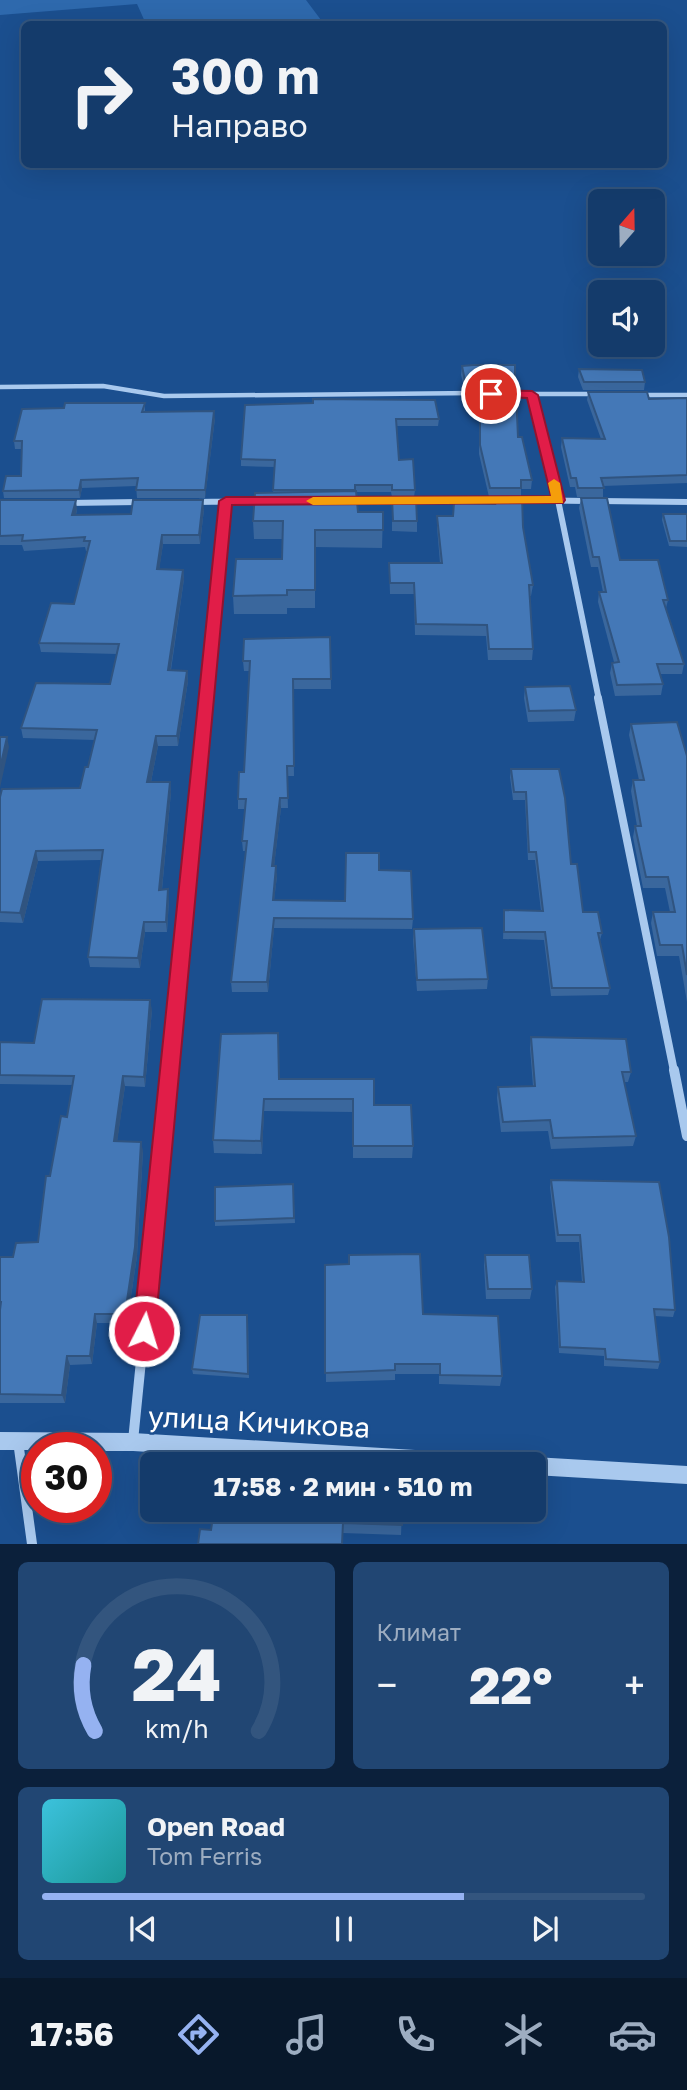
<!DOCTYPE html>
<html lang="ru">
<head>
<meta charset="utf-8">
<style>
	:root { --surface:#143b6b; --page:#214673; --text:#f1f3f6; --muted:#9dadc1; --line:#33557e; --accent:#95b2f1 }
	body { margin:0; font-family:"Golos Text",sans-serif; background:var(--page); color:var(--text); height:100vh; display:flex; flex-direction:column; font-size:26px; white-space:nowrap }
	* { box-sizing:border-box; margin:0 }
	p { font-size:23px; color:var(--muted) }
	.icon { flex:none; width:38px; height:38px; fill:none; stroke:currentColor; stroke-width:2; stroke-linecap:round; stroke-linejoin:round }
	.map { position:relative; height:1544px; overflow:hidden }
	.drawer { display:flex; flex-direction:column; gap:18px; padding:18px; background:#0b203b; flex:1 }
	.drawer>* { flex:none }
	.top-card { position:absolute; left:21px; top:21px; width:646px; height:147px; border-radius:10px; box-shadow:0 7px 28px #0002,0 0 0 2px var(--line); background:#143b6b; color:var(--text); overflow:hidden }
	.needle { width:46px; rotate:20deg }
	.tools { position:absolute; left:588px; top:189px; display:grid; gap:14px }
	.tools a { display:grid; place-items:center; width:77px; height:77px; border-radius:10px; background:var(--surface); box-shadow:0 7px 28px #0002,0 0 0 2px var(--line); font-size:35px }
	.speed { position:absolute; left:21px; top:1432px; display:flex; gap:14px; font-size:35px; font-weight:700; text-align:center }
	.speed>* { display:grid; place-content:center; width:91px; height:91px; border-radius:50%; background:var(--surface); box-shadow:0 7px 28px #0002,0 0 0 2px var(--line); line-height:1 }
	.speed .limit { border:10px solid #d22; background:#fff; color:#111 }
	.pin { position:absolute; display:grid; place-items:center; width:60px; height:60px; color:#fff; margin:-30px; border:4px solid #fff; border-radius:50%; box-shadow:0 2px 7px #0007 }
	.me { position:absolute; width:77px; margin:-38px; rotate:5deg; stroke-linejoin:round; filter:drop-shadow(0 0 5px #0008) }
	.turn { display:flex; align-items:center; gap:24px; height:147px; padding:0 35px; font-size:32px }
	.turn .icon { width:91px; height:91px; stroke-width:2.5 }
	.turn b { display:block; font-size:49px; line-height:60px }
	.big { font-size:52px; font-weight:700; line-height:1.1 }
	.drawer .card { flex:1; display:flex; flex-direction:column; justify-content:center; gap:10px; min-width:0; padding:0 24px; border-radius:10px; background:var(--page) }
	.drawer .dial { align-items:center; gap:0 }
	.dial svg { height:182px; overflow:visible; fill:none; stroke:var(--line); stroke-width:7; stroke-linecap:round; text-anchor:middle }
	.dial text { fill:var(--text); stroke:none }
	.song { display:flex; align-items:center; gap:21px }
	.cover { width:84px; height:84px; border-radius:10px; background:linear-gradient(135deg,hsl(190 70% 55%),hsl(180 70% 35%)) }
	.played { height:7px; border-radius:4px; background:linear-gradient(90deg,var(--accent) 70%,var(--line) 70%) }
	.keys { display:flex; justify-content:space-around; direction:ltr }
	.heat { display:flex; justify-content:space-between; align-items:center; font-size:38px; direction:ltr }
	.drawer .tiles { flex:1; display:grid; gap:18px; grid-template-columns:1fr 1fr }
	.card:last-child { grid-column:span 2 }
	.trip { position:absolute; left:140px; top:1452px; width:406px; height:70px; border-radius:10px; background:var(--surface); box-shadow:0 7px 28px #0002,0 0 0 2px var(--line); font-weight:700; line-height:70px; text-align:center }
	.dock { display:flex; height:112px; justify-content:space-around; align-items:center; background:#08182b; color:var(--muted) }
	.dock .icon { width:49px; height:49px }
	.dock .active { color:var(--accent) }
	.dock b { font-size:32px; color:var(--text) }
	.map>svg:first-child { display:block }
	.green { fill:#2e69ad }
	.lines { fill:none; stroke-linecap:round; stroke-linejoin:round }
	.minor-far3 { stroke:#a9c9ee; stroke-width:4.5 }
	.minor-far2 { stroke:#a9c9ee; stroke-width:6 }
	.minor-far1 { stroke:#a9c9ee; stroke-width:8 }
	.minor { stroke:#a9c9ee; stroke-width:10 }
	.tertiary { fill:#a9c9ee; fill-rule:evenodd }
	.wall { fill:#3a679d }
	.shaded-wall { fill:#305480 }
	.building { fill:#4478b7; stroke:#305480; stroke-width:2 }
	.route { fill:#e11d48; stroke:#92132f; stroke-width:2 }
	.slow { fill:#f59e0b }
	.labels { text-anchor:middle; stroke-width:5; stroke-linejoin:round; paint-order:stroke }
	.near-street-label { font-size:28px; fill:#fff; stroke:#1b4f8f }
</style>
</head>
<body>
<div class="map">
<svg width="687" height="1544" viewBox="0 0 687 1544">
	<rect width="100%" height="100%" fill="#1b4f8f"/>
	<!-- green -->
	<path class="green" d="M0 0H306L324 24H146L137 4 0 15Z"/>
	<g class="lines">
		<!-- minor-far3 -->
		<path class="minor-far3" d="M0 387 103 386 164 396 475 393
			M507 394H597
			M532 395 535 409
			M640 395H687"/>
		<!-- minor-far2 -->
		<path class="minor-far2" d="M535 407 558 500 599 700
			M515 500 587 501
			M351 501 500 500
			M599 501 687 502
			M197 502 262 501
			M67 503 139 502
			M206 700 226 501"/>
		<!-- minor-far1 -->
		<path class="minor-far1" d="M598 698 674 1071
			M170 1071 206 698"/>
		<!-- minor -->
		<path class="minor" d="M674 1070 687 1136
			M18 1441 32 1544
			M133 1441 170 1070"/>
		<!-- tertiary -->
		<path class="tertiary" d="M0 1432 133 1433 514 1456 520 1459 523 1465H360L133 1451H96V1447H37V1450H0Z
			M534 1457 687 1466V1484L534 1475V1465H525L528 1460Z"/>
	</g>
	<!-- wall -->
	<path class="wall" d="M462 366 515 381 514 391H465L461 375Z
		M579 369 645 382 644 390H583L578 377Z
		M467 392 518 437 532 480 531 489H521V497H489L479 454V414H470L467 400Z
		M588 392 649 399 687 398V483L603 486V497H577L575 487H570L561 447 562 438 601 439 587 400Z
		M435 400 439 419 438 426H397L399 460 415 490 414 497H392L391 492H357L358 512H383L382 548 315 547V608H287V614H234L233 596 282 559 283 539H254L253 521 273 493 275 467 241 466V459Z
		M145 403V412L215 418 205 498H137L136 486 82 488 80 498H4L3 491 21 476 22 449H15L14 441 64 408Z
		M392 498 417 521V532L392 531Z
		M493 498 523 527 533 585 531 596H530L533 649 532 660H488L486 636 415 635 414 594H390L389 563H440L437 527V516H453L492 504Z
		M581 498 620 560 668 600 666 608 684 664 682 674H660L663 684 661 695 615 696 610 673 612 663 614 662 598 602 599 592H603L598 567H591L579 508Z
		M0 500 77 509 76 515 131 514 204 509 200 544H163L159 569 183 570 184 579 171 670 187 671 188 681 178 746H158L151 782H170L171 792 162 890 169 899 167 932H145L140 968 90 967 88 957 101 860 38 861 23 923 0 922V797L80 788 88 767 95 740 23 738 21 728 110 684 117 654 41 652 39 643 74 604 88 551H86L85 547 24 551 22 545H0Z
		M663 514H687V547L669 546 662 520Z
		M330 637 331 689H293L294 776H287L288 808H281L274 866 277 876 274 900 345 901 379 870 413 919 412 929 274 928 268 992H232L231 982 246 851H243L242 841 245 809H238V799L244 772 249 671H244L243 661Z
		M525 687 576 710 574 721 528 722 524 698Z
		M631 724 687 756V1002L679 956H657L651 923 653 912H670L665 888H643L633 837 635 826H637L631 791 633 780H639L629 735Z
		M511 769H559L571 864 583 912 602 933 600 940H599L610 988 608 995 551 996 544 940 503 939 504 910 541 911 535 860H528L525 800H513L510 777Z
		M414 929 488 979 487 989 417 991 413 940Z
		M152 1010 145 1087 125 1086 117 1141 143 1151 137 1256 127 1323H97L92 1364 70 1365 65 1403H0V1257H13L38 1242 50 1176 67 1117 72 1085 0 1084V1042L34 1043Z
		M531 1037 631 1072 628 1082H624L636 1136 633 1146 551 1149 548 1131 501 1132 497 1098 498 1087 533 1086 530 1048Z
		M280 1079 374 1105 413 1146 412 1158H353V1112L264 1111 262 1154 214 1153 213 1140Z
		M551 1180 675 1310 673 1317 655 1316 660 1362 658 1369 604 1366V1356L559 1353 555 1287 557 1281 582 1282 579 1242H556L550 1187Z
		M293 1184 295 1223 215 1226V1221Z
		M485 1255 532 1289 530 1299H486L484 1265Z
		M325 1265 423 1314 502 1376 500 1386 439 1384V1374H395V1380L326 1382Z
		M248 1320 249 1378 193 1374 192 1369Z
		M402 1510 401 1535 343 1533 211 1530Z"/>
	<!-- shaded-wall -->
	<path class="shaded-wall" d="M214 411 215 418 205 498V490Z
		M81 480 82 488 80 498 79 490Z
		M76 500 77 509 74 524 72 515Z
		M203 500 204 509 200 544 199 535Z
		M162 535 163 544 158 579 157 569Z
		M183 570 184 579 169 680 168 670Z
		M187 671 188 681 178 746 177 736Z
		M156 736 158 746 149 792 147 782Z
		M7 737 9 747 0 788V768Z
		M170 782 171 792 161 899 159 890Z
		M280 798 281 808 273 876 272 866Z
		M36 851 38 861 23 923 20 913Z
		M276 866 277 876 273 910V900Z
		M168 889 169 899 167 932 166 922Z
		M274 918V928L268 992 267 982Z
		M144 922 145 932 140 968 138 958Z
		M150 1000 152 1010 145 1087 144 1077Z
		M123 1076 125 1086 116 1151 114 1141Z
		M264 1099V1111L262 1154 261 1141Z
		M141 1142 143 1151 137 1256 127 1323 125 1314Z
		M95 1314 97 1323 92 1364 90 1356Z
		M67 1356 70 1365 65 1403 62 1395Z"/>
	<!-- building -->
	<path class="building" d="M474 365H515V381H465L462 366Z
		M579 369 642 370 645 382H584Z
		M467 392H516L518 437H522L532 480H521V488H490L480 445V405H471Z
		M588 392H647L649 399 687 398V475L601 478 604 488H578L576 478H571L562 438 605 439Z
		M313 399 435 400 439 419H396L399 460 413 459 415 490H392V485H355V490H273L275 460 241 459 245 405 313 403Z
		M65 403H145L142 412 214 411 205 490H136L138 478 81 480 79 490 3 491 6 476H21L22 441H14L22 409 64 408Z
		M356 491 358 512H383V530H315V590H287V595L233 596 236 559H282L283 521H253L255 493Z
		M522 497 523 527 533 585H529L533 649H489L487 625 416 624 414 583H390L389 563H442L437 516H453L454 503 495 504 493 498Z
		M392 498H416L417 521H393Z
		M581 498H607L620 560H658L668 600H663L684 664H657L663 684 617 685 612 663 619 662 599 592H606L599 557H593Z
		M0 500H76L72 515 131 514 133 500H203L199 535H162L157 569 183 570 168 670 187 671 177 736H156L147 782H170L159 890 168 889 166 922H144L138 958 88 957 103 850 36 851 20 913 0 912V797L2 789 80 788 85 767H88L97 730 21 728 36 683 110 684 119 644 39 643 51 603 74 604 90 541H84L85 537 22 541 23 535 0 536Z
		M663 514H687V541H670Z
		M330 637 331 679H293L294 766H287L288 798H280L272 866H276L273 900 345 901 346 853H379V870L411 871 413 919 274 918 267 982H231L247 841H242L246 799H238L239 772H244L250 661H243L244 639Z
		M570 686 576 710 529 711 525 687Z
		M677 722 687 756V975L682 945H660L653 912H675L668 877H646L635 826H641L633 780H644L631 724Z
		M0 737H7L0 768Z
		M511 769H559L565 798 571 864H577L583 912H598L602 933H598L610 988H552L545 932H504V910L543 911 536 852H529L526 792H514Z
		M482 928 488 979 417 980 414 929Z
		M42 999 150 1000 144 1077 123 1076 114 1141 141 1142 135 1247 125 1314H95L90 1356H67L62 1395 0 1394V1310L1 1302H0V1257H13L16 1243 38 1242 46 1176H50L61 1116 67 1117 74 1076 0 1075V1042L34 1043Z
		M278 1033 279 1079H374V1105H411L413 1146H353V1099H264L261 1141 213 1140 221 1034Z
		M531 1037 626 1039 631 1072H622L636 1136 553 1138 550 1120 503 1122 498 1087 535 1086Z
		M551 1180 659 1182 669 1237 675 1310 654 1309 660 1362 606 1359 605 1349 560 1347 557 1281 584 1282 580 1235H558Z
		M293 1184 294 1218 215 1221V1187Z
		M420 1254 423 1314 498 1316 502 1376 440 1375V1364H395V1370L325 1373V1265L349 1264V1255Z
		M485 1255H529L532 1289H488Z
		M200 1315H247L248 1374 192 1369Z
		M214 1510H402V1525L343 1523 342 1544H198L200 1529 211 1530Z"/>
	<!-- route -->
	<path class="route" d="M491 390 532 391 538 395 565 500 563 503 232 505 155 1331 152 1339 144 1342 136 1339 133 1331 219 501 226 497 551 496 527 398 487 396V391Z"/>
	<!-- slow -->
	<path class="slow" d="M554 479 560 483 563 503 313 505 306 501 313 497 551 496 548 483Z"/>
	<g class="labels">
		<!-- near-street labels -->
		<g class="near-street-label">
			<text transform="translate(259 1422) rotate(3)" y="10">улица Кичикова</text>
		</g>
	</g>
</svg>
<div class="tools">
<a><svg class="needle" viewBox="-14 -14 28 28"><path d="M0-13l5 13h-10z" fill="#e53935"/><path d="M0 13l5-13h-10z" fill="#9dadc1"/></svg></a>
<a><svg class="icon" aria-label="sound" viewBox="0 0 24 24"><path d="M4 9h4l5-4v14l-5-4H4zM17 9q2 3 0 6"/></svg></a>
</div>
<div class="speed"><div class="limit">30</div></div>
<div class="pin" style="left:491px;top:394px;background:#d93025"><svg class="icon" aria-label="arrive" viewBox="0 0 24 24"><path d="M6 21V4h12l-3 4 3 4H6"/></svg></div>
<svg class="me" style="left:144px;top:1331px" viewBox="-20 -20 40 40"><circle r="17" fill="#e11d48" stroke="#fff" stroke-width="3"/><path d="M0-11L8 9 0 5-8 9z" fill="#fff"/></svg>
<div class="trip">17:58 · 2 мин · 510 m</div>
<div class="top-card">
<div class="turn"><svg class="icon" aria-label="right" viewBox="0 0 24 24"><path d="M7 20v-9h11M14 6l5 5-5 5"/></svg><div><b>300 m</b>Направо</div></div>
</div>
</div>
<section class="drawer">
<div class="tiles">
<div class="card dial"><svg viewBox="0 0 100 80">
<path d="M14 69A42 42 0 1 1 86 69"/>
<path d="M14 69A42 42 0 0 1 9 40" stroke="#95b2f1"/>
<text x="50" y="56" font-size="32" font-weight="700">24</text>
<text x="50" y="72" font-size="11">km/h</text>
</svg></div>
<div class="card"><p>Климат</p>
<div class="heat"><a>−</a><b class="big">22°</b><a>+</a></div>
</div>
<div class="card">
<div class="song"><i class="cover"></i><div><b>Open Road</b><p>Tom Ferris</p></div></div>
<div class="played"></div>
<div class="keys"><svg class="icon" aria-label="previous" viewBox="0 0 24 24"><path d="M18 5L8 12l10 7zM5 5v14"/></svg><svg class="icon" aria-label="pause" viewBox="0 0 24 24"><path d="M8 5v14M16 5v14"/></svg><svg class="icon" aria-label="next" viewBox="0 0 24 24"><path d="M6 5l10 7-10 7zM19 5v14"/></svg></div>
</div>
</div>
</section>
<nav class="dock">
<b>17:56</b>
<svg class="icon active" aria-label="directions" viewBox="0 0 24 24"><path d="M12 3l9 9-9 9-9-9zM9 14v-3h6M13 9l2 2-2 2"/></svg>
<svg class="icon" aria-label="music" viewBox="0 0 24 24"><path d="M9 18V5l10-2v13"/><circle cx="6" cy="18" r="3"/><circle cx="16" cy="16" r="3"/></svg>
<svg class="icon" aria-label="phone" viewBox="0 0 24 24"><path d="M5 4h4l2 5-3 2q2 4 5 5l2-3 5 2v4C11 20 4 13 5 4z"/></svg>
<svg class="icon" aria-label="climate" viewBox="0 0 24 24"><path d="M12 3v18M4 7l16 10M4 17L20 7"/></svg>
<svg class="icon" aria-label="car" viewBox="0 0 24 24"><path d="M5 17H2v-5l4-1 3-4h7l3 4 3 1v5h-3M9 17h6M6 11h13"/><circle cx="7" cy="17" r="2"/><circle cx="17" cy="17" r="2"/></svg>
</nav>
</body>
</html>
